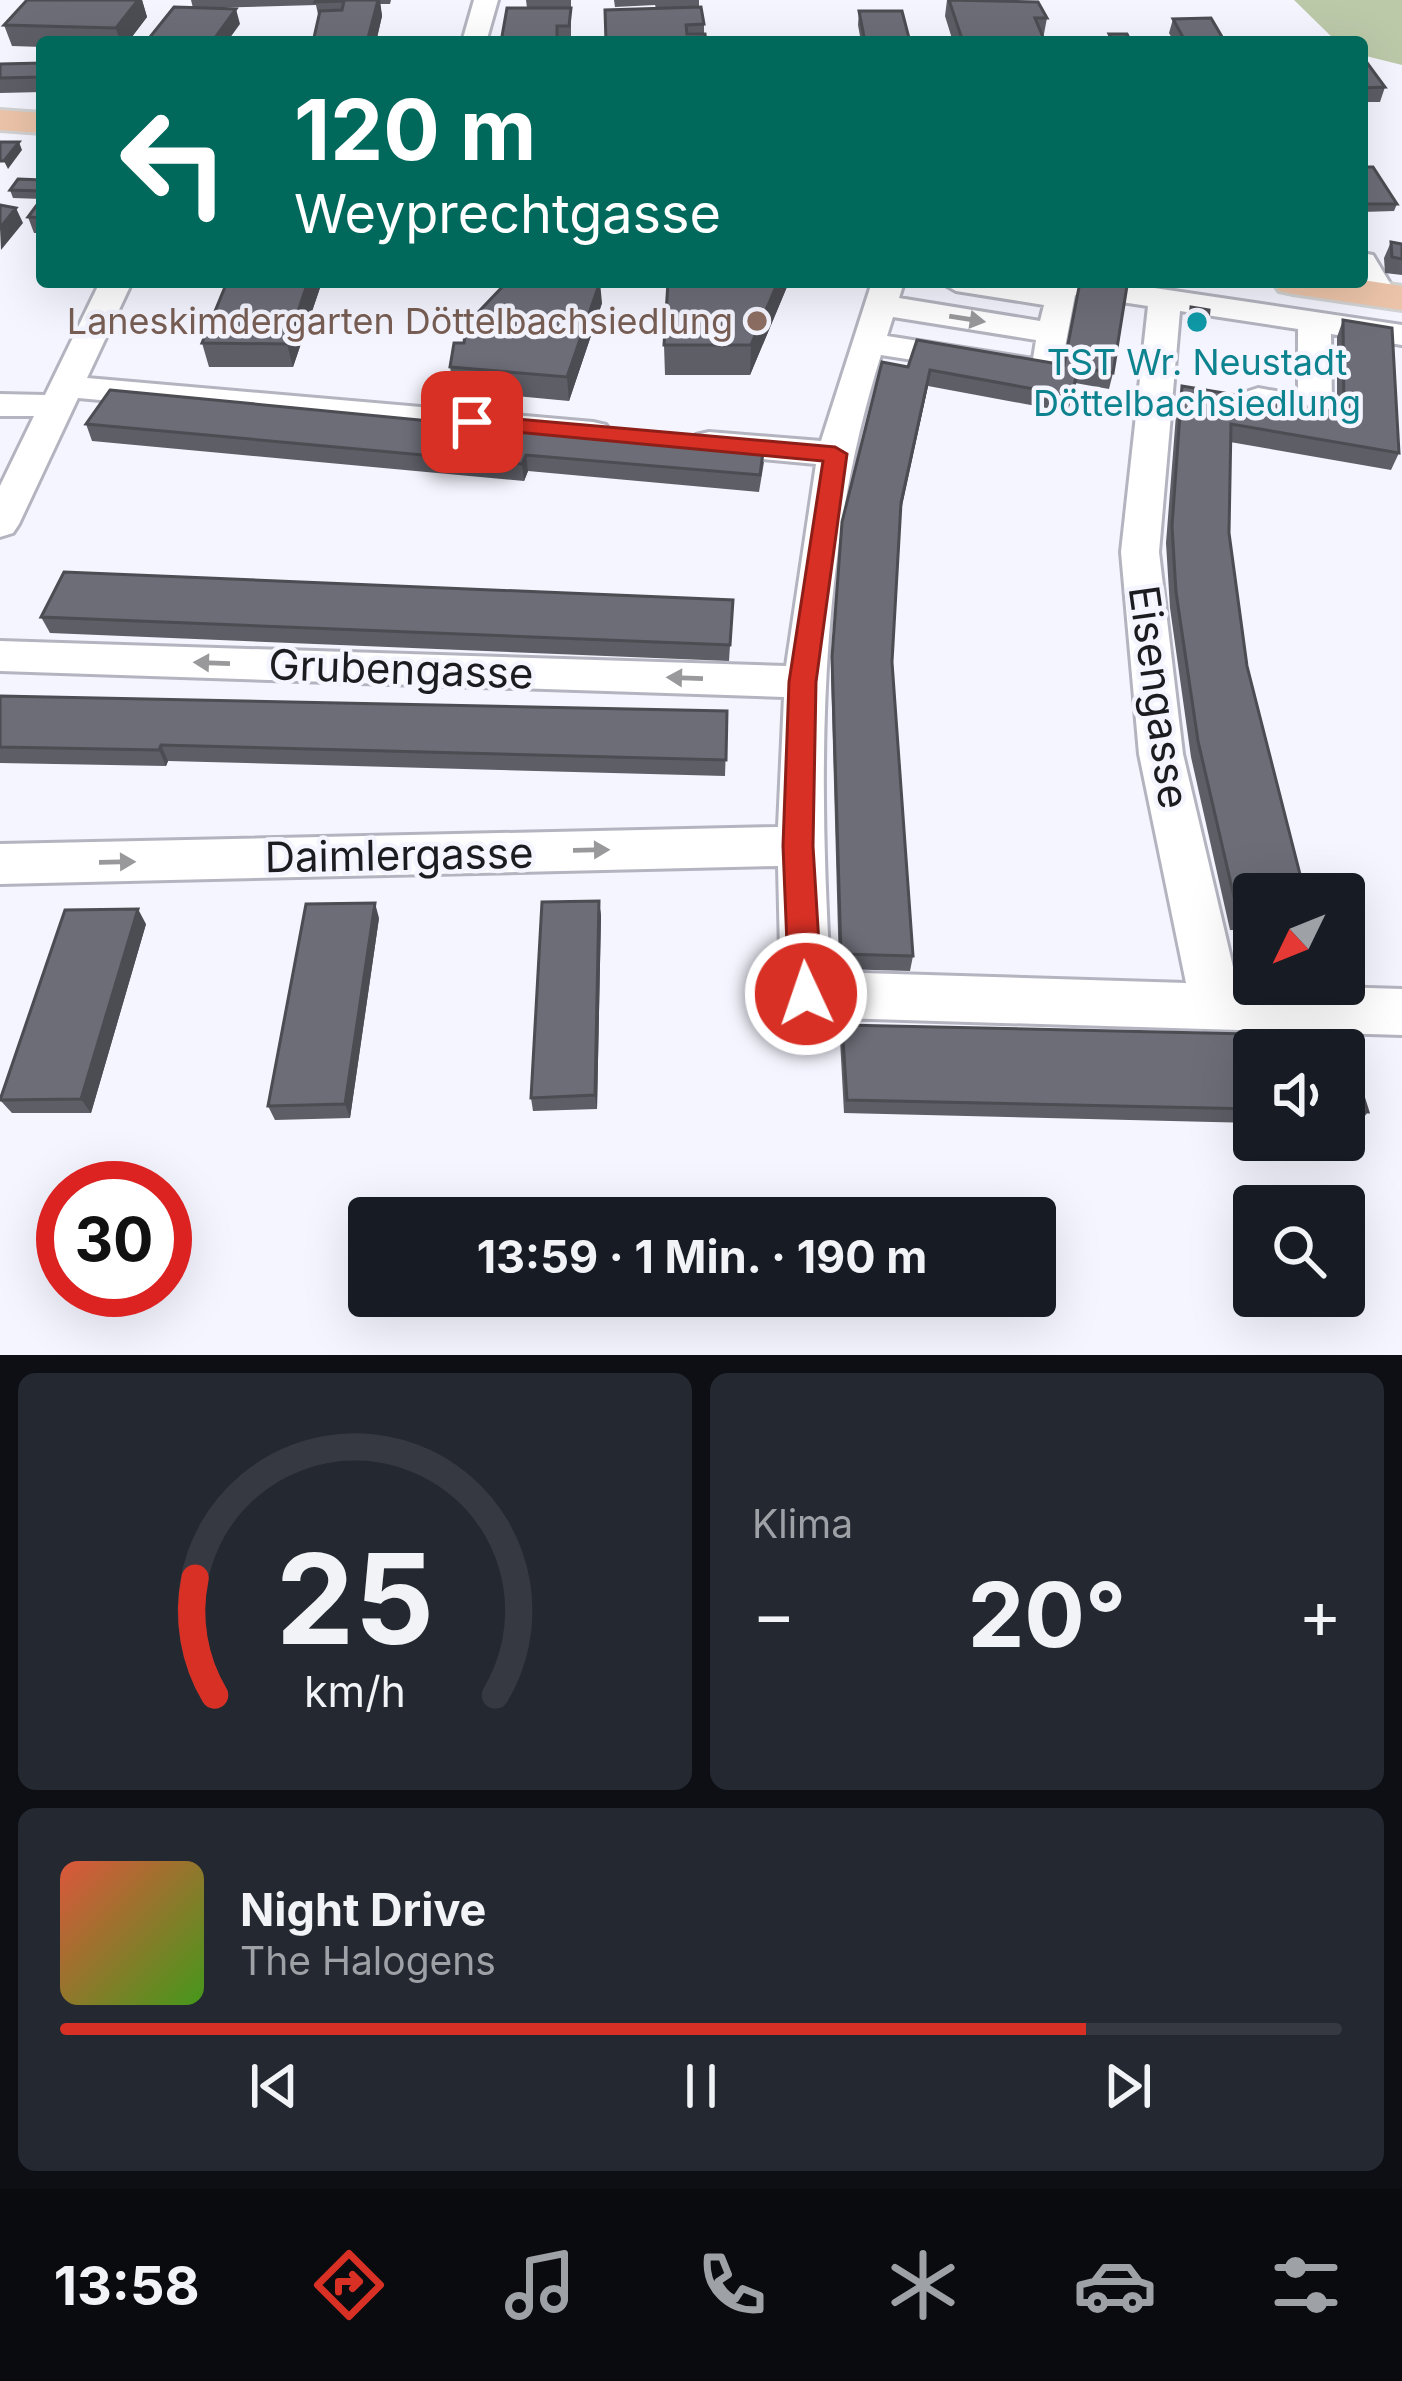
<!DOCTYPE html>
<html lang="de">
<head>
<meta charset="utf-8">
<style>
	:root { --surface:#171b24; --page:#242831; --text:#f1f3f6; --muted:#9ea1a6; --line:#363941; --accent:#d93025 }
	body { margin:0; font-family:Inter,sans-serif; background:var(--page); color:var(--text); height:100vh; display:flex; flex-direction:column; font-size:45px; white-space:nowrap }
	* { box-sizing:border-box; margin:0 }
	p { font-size:39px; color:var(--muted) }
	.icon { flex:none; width:66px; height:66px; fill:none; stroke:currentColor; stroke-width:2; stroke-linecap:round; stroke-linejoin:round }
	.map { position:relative; height:1355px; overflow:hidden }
	.details { display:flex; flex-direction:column; gap:18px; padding:18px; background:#0d0f14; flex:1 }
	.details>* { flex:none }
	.guide { position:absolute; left:36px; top:36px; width:1332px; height:252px; border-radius:12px; box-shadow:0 12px 48px #0002; background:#00695c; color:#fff; overflow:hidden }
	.needle { width:78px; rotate:227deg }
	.tools { position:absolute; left:1233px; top:873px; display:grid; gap:24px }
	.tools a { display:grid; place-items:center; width:132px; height:132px; border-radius:12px; background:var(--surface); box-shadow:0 12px 48px #0002; font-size:60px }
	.speed { position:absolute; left:36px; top:1161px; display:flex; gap:24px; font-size:60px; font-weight:700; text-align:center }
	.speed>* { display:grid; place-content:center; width:156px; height:156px; border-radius:50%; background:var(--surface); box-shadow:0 12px 48px #0002; line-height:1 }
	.speed .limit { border:18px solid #d22; background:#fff; color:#111 }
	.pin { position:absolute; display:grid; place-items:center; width:102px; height:102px; color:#fff; margin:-51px; border-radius:24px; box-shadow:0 6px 18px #0006 }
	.me { position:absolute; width:132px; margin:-66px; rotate:357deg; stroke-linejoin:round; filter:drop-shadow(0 0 9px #0008) }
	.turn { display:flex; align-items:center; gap:42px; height:252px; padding:0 60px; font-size:54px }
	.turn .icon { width:156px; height:156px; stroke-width:2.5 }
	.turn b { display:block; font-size:84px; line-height:102px }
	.big { font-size:90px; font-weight:700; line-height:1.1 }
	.details .tile { flex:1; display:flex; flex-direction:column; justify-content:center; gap:18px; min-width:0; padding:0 42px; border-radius:18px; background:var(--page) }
	.details .dial { align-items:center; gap:0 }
	.dial svg { height:312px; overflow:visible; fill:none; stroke:var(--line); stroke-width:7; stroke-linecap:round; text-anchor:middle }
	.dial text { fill:var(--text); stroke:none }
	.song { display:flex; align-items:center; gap:36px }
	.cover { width:144px; height:144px; border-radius:18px; background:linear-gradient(135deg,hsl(10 70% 55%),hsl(100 70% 35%)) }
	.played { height:12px; border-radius:6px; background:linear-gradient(90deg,var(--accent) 80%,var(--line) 80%) }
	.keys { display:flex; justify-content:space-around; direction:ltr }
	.heat { display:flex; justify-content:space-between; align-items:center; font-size:66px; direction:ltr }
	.details .tiles { flex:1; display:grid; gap:18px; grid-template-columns:1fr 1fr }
	.tile:last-child { grid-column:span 2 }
	.trip { position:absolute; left:348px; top:1197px; width:708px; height:120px; border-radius:12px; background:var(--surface); box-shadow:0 12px 48px #0002; font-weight:700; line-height:120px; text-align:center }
	.tab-bar { display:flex; height:192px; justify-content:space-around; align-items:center; background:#090b0e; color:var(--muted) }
	.tab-bar .icon { width:84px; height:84px }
	.tab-bar .selected { color:var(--accent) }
	.tab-bar b { font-size:54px; color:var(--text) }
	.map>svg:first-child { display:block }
	.green { fill:#bcc9a9 }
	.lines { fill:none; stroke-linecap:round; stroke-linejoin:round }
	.minor-casing { stroke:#b3b4bf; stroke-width:6 }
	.major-casing { stroke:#d2d2d2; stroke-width:6 }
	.minor { fill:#fff; fill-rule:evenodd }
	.major { fill:#ecc4a9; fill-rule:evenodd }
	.wall { fill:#5d5e66 }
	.shaded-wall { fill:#4c4c53 }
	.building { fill:#6c6d77; stroke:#4c4c53; stroke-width:3 }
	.oneway { fill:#99999b }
	.route { fill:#d93025; stroke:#8d1f18; stroke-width:3 }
	.education-dot { fill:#8d6e63; stroke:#f4f5fe; stroke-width:4.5 }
	.culture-dot { fill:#0f9aa8; stroke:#f4f5fe; stroke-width:4.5 }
	.labels { text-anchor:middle; stroke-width:9; stroke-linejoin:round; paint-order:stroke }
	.far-education-label { font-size:36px; fill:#785e54; stroke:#f4f5fe; text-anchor:end }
	.far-culture-label { font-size:36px; fill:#0d838f; stroke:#f4f5fe }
	.street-label { font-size:42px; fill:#1c1c20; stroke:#f4f5fe }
</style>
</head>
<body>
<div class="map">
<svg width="1402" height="1355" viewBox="0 0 1402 1355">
	<rect width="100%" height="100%" fill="#f4f5fe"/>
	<!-- green -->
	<path class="green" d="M1294 0H1402V65L1362 55V42H1337Z"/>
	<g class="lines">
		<defs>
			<path id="minor" d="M474 0H498L486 42H462Z
				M1362 253 1373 255 1397 295 1392 302 1381 305 1370 302 1358 282H1362Z
				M100 282H132L87 378 593 422 606 425 611 433 606 441 593 444 78 398 19 524 13 533 0 537V486L34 416H0V394L45 395Z
				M872 282H904L899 298 1040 321 1044 305 956 291 940 282H1018L1057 288V282H1114L1402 325V345L1331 334 1332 408 1327 416 1315 419 1246 406 1241 399 1246 392 1258 388 1298 395V329L1180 311 1159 552 1183 754 1237 984 1402 989V1035L806 1017 788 1010 781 994 778 866 0 884V844L778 827 784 697 0 671V641L786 666 816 464 709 454 696 451 691 443 696 435 709 432 821 441ZM1075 295 1148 306 1121 552 1139 754 1186 983 830 972C818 767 818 552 881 355L1047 381 1059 378ZM893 317 1036 340 1033 359 887 336Z"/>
			<path id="major" d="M0 110 42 113V133L0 130Z
				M1362 280 1402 286V310L1293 294 1279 291 1273 282Z"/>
		</defs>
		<!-- minor casing -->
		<use href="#minor" class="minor-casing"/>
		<!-- major casing -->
		<use href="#major" class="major-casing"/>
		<!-- minor -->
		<use href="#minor" class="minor"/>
		<!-- major -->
		<use href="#major" class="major"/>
	</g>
	<!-- wall -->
	<path class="wall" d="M27 0H142L147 17 128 42H42V47L12 46 4 25Z
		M191 0H391L390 4H380L382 16 376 42H313L319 19 316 5 206 8 240 24 193 8Z
		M526 0H571V42H501L527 8Z
		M614 0H699V7L704 24V34L606 42 656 8 655 5 615 7Z
		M947 0H1008L1047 18 1043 39 1045 42H953L945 16Z
		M859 11 910 42H861L858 25Z
		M1173 19 1225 42H1174L1169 33Z
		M1362 56 1385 87 1380 102H1362Z
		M42 63V92L0 93V64Z
		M1362 167 1397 204 1394 211 1362 212Z
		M42 180V233H34L28 217 41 199 13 198 10 190Z
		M1391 242 1402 244V275L1385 273 1384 258Z
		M322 282 293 367H209L202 343Z
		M789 282 750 375H665L664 345Z
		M602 303 569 401 454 390 450 367 464 343Z
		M1191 307 1208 321 1206 329 1187 326Z
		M1343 320 1399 453 1391 470 1230 442 1229 533 1254 894V931L1230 930 1191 757 1170 608 1166 543 1177 402 1182 386 1337 412V337Z
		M917 340 1113 373 1109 389 1075 383 1068 412 928 386 900 511 892 662 913 956 910 971 839 969 831 673 842 522 908 367Z
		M86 424 764 462 759 492 528 471 524 481 92 441Z
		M733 600 729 661 50 633 41 617Z
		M0 696 727 711 725 776 168 761 166 766 0 763Z
		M599 901 601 916 597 1109 533 1111 531 1098Z
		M379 918 350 1118 275 1120 268 1106Z
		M146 924 91 1113H12L0 1100Z
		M842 1025 1344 1036 1368 1112 1357 1126 1344 1125V1050H1254V1123L844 1113 840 1040Z"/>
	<!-- shaded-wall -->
	<path class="shaded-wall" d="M138 0H142L147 17 128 42H120L116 28Z
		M378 0H380L382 16 376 42H367Z
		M236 9 240 24 227 42H212Z
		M19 142 22 150 8 169 4 161Z
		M16 208 23 223 1 250 0 228Z
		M308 282H322L293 367 287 344Z
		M600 282 602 303 569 401 567 377Z
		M778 282H789L750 375 751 345Z
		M930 370 928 386 899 520 901 503Z
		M526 455 528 471 524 481 522 464Z
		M161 745 168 761 166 766 159 750Z
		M599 901 601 916 597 1109 595 1095Z
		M375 903 379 918 350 1118 345 1104Z
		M138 909 146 924 91 1113 81 1099Z"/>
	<!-- building -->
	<path class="building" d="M27 0H138L116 28 4 25Z
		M316 0H378L367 42H313L320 11 342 10 344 1 315 2Z
		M949 0 1038 2 1047 18H1035L1045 42H963Z
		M174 7 236 9 212 42H146Z
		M701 7 704 24 686 25 687 34H705L706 42H606L605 10Z
		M507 8H571L569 26H557V42H501Z
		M859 11H902L910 42H865Z
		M1211 18 1225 42 1185 41 1173 19Z
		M1109 34H1127L1131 42H1113Z
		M1362 56 1385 87 1362 88Z
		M42 63V77L0 78V64Z
		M0 142H19L4 161H0Z
		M1362 167H1373L1397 204H1362Z
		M18 179 42 180V191L10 190Z
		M42 198V218L28 217Z
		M0 205 16 208 0 228Z
		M1391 242 1402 244V259L1392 257Z
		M227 282H308L287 344 202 343Z
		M507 282H600L567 377 450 367 454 343H464L466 325Z
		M668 282H778L751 345H664Z
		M1080 282H1104L1127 286 1113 373 1078 367 1072 396 930 370 901 503 892 662 913 956 841 954 832 657 842 522 882 362 908 367 917 340 1064 365Z
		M1191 307 1209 310 1208 321 1190 318Z
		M1343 320 1392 328 1399 453 1231 424 1229 533 1247 666 1305 894H1254V915L1238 914 1198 741 1176 592 1172 526 1182 386 1344 413Z
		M110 390 534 431 536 426 764 445 760 475 526 455 522 464 86 424Z
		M64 572 733 600 730 645 41 617Z
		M0 696 727 711 726 760 161 745 159 750 0 747Z
		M599 901 595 1095 531 1098 542 902Z
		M375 903 345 1104 268 1106 306 904Z
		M138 909 81 1099 0 1100 65 910Z
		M842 1025 1344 1036 1368 1112 1344 1111V1050H1254V1109L847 1100Z"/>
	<!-- one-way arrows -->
	<defs><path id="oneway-solid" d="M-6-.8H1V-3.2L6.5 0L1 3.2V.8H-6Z" transform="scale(3)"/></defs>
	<g class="oneway">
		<use href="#oneway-solid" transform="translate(967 319) rotate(9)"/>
		<use href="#oneway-solid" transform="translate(212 663) rotate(-178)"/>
		<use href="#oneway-solid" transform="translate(685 678) rotate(-178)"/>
		<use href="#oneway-solid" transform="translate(591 850) rotate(-1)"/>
		<use href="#oneway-solid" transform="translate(117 862) rotate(-1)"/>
	</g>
	<!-- route -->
	<path class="route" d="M472 415 835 447 847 454 816 682 813 846 822 994 817 1005 806 1009 794 1005 789 994 783 846 789 682 823 461 464 427 460 422Z"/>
	<!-- markers -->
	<circle class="education-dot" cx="757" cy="321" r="12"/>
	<circle class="culture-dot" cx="1197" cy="322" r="12"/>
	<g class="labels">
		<!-- far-education labels -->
		<g class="far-education-label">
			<text x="733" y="334">Laneskimdergarten Döttelbachsiedlung</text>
		</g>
		<!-- far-culture labels -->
		<g class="far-culture-label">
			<text x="1197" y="375">TST Wr. Neustadt<tspan x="1197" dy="41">Döttelbachsiedlung</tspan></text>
		</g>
		<!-- street labels -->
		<g class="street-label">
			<text transform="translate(401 669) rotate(2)" y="15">Grubengasse</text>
			<text transform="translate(1159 697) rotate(82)" y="15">Eisengasse</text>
			<text transform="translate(399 855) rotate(-1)" y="15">Daimlergasse</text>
		</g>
	</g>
</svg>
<div class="tools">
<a><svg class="needle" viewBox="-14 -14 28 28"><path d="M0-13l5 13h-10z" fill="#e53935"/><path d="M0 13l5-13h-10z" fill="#9ea1a6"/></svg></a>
<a><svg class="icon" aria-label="sound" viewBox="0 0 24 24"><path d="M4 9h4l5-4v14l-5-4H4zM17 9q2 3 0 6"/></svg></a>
<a><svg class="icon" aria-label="search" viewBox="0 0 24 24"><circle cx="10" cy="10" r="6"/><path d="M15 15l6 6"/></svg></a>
</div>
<div class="speed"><div class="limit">30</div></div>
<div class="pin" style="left:472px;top:422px;background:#d93025"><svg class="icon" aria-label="arrive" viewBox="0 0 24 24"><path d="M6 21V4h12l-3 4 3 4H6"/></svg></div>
<svg class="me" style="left:806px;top:994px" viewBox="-20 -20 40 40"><circle r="17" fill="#d93025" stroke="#fff" stroke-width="3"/><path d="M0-11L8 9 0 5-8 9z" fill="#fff"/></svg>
<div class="trip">13:59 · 1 Min. · 190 m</div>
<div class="guide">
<div class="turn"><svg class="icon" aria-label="left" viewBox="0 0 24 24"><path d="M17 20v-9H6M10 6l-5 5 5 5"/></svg><div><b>120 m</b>Weyprechtgasse</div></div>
</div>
</div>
<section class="details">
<div class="tiles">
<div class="tile dial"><svg viewBox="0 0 100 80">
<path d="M14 69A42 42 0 1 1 86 69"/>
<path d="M14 69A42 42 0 0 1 9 39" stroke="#d93025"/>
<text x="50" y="56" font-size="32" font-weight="700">25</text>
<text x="50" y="72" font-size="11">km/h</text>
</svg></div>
<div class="tile"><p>Klima</p>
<div class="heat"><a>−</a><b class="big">20°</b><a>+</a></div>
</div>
<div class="tile">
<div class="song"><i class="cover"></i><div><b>Night Drive</b><p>The Halogens</p></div></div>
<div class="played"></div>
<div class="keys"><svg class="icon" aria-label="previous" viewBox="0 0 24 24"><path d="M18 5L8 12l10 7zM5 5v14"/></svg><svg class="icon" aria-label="pause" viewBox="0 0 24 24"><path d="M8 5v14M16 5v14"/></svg><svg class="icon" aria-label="next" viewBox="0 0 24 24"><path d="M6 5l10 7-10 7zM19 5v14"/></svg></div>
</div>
</div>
</section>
<nav class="tab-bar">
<b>13:58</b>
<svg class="icon selected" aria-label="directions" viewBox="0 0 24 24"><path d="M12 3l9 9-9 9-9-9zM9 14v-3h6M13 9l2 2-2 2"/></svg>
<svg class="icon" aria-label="music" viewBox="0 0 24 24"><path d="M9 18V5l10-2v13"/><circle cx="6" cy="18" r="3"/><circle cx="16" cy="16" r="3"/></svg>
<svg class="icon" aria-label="phone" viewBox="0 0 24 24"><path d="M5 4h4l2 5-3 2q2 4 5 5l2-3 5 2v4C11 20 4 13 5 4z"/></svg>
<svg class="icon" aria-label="climate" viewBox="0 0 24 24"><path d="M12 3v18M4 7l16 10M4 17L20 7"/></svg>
<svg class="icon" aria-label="car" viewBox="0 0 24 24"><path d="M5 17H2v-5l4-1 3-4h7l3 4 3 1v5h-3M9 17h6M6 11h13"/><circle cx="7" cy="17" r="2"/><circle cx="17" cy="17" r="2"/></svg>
<svg class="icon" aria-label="filters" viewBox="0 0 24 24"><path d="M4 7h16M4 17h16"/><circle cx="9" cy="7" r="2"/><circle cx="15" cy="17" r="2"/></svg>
</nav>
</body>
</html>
